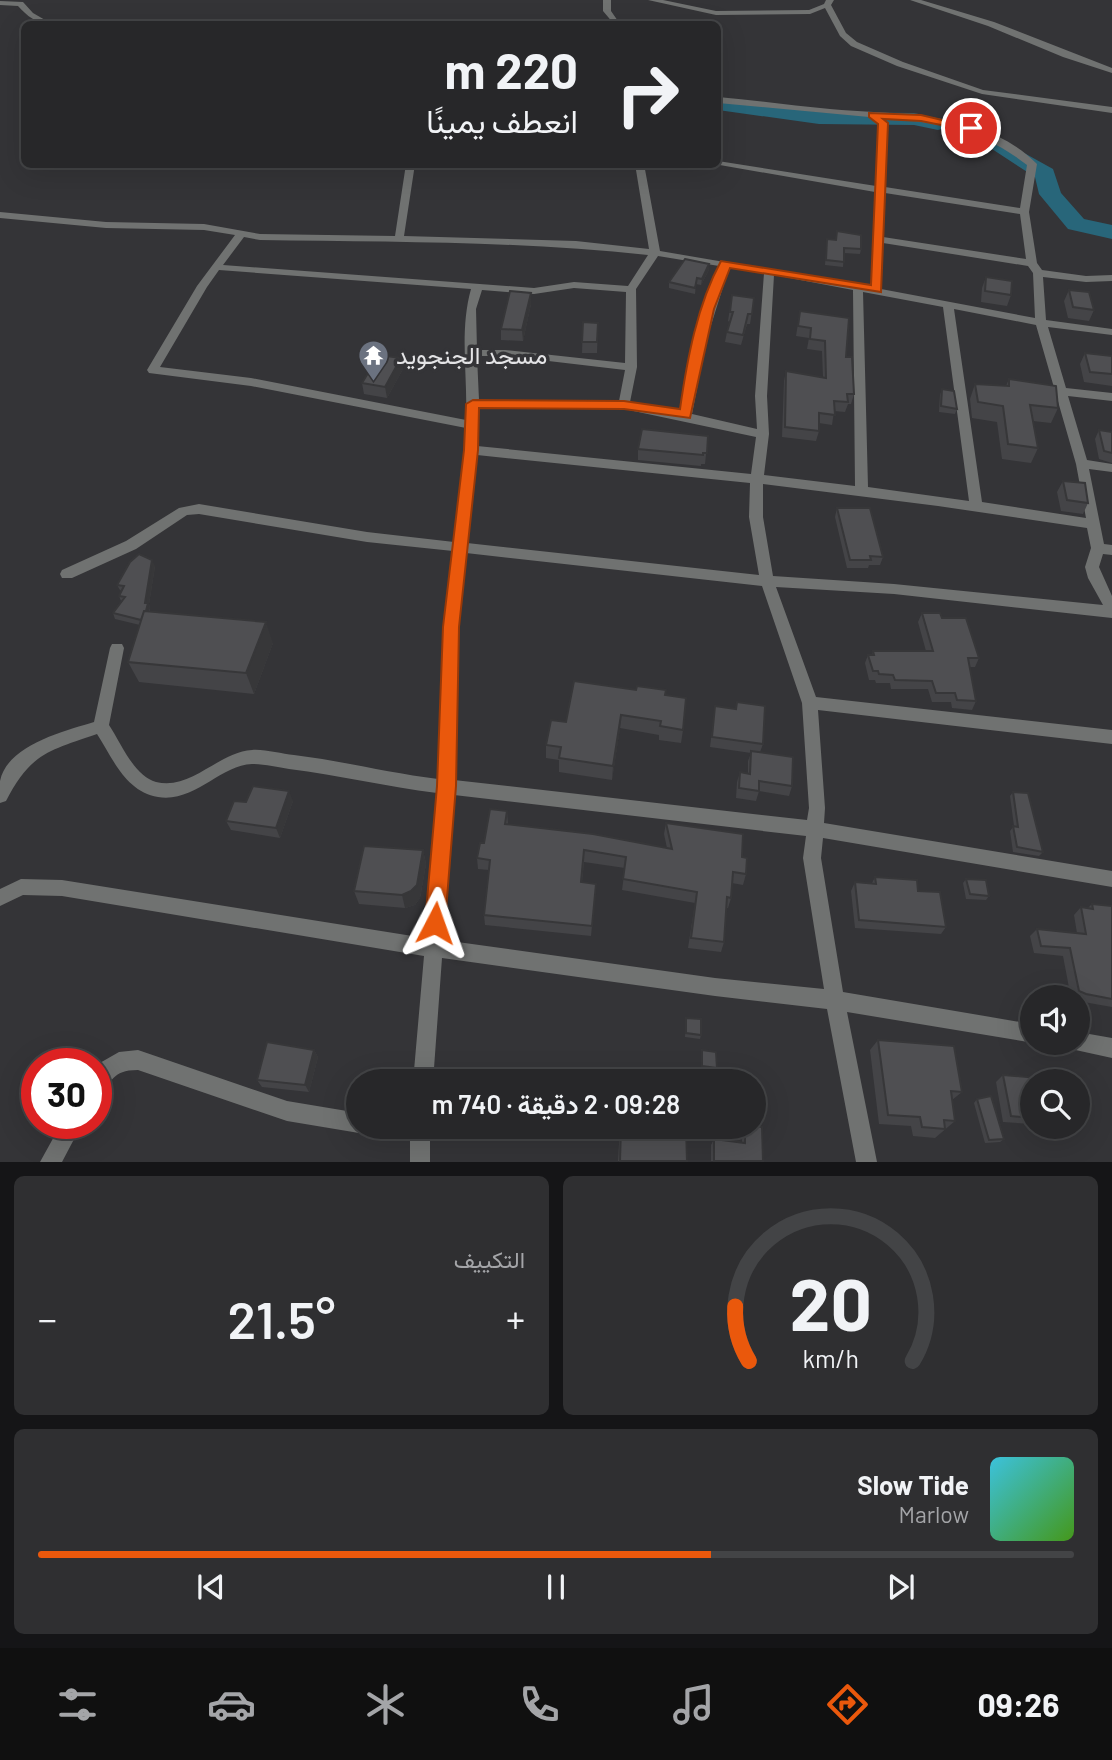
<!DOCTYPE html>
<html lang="ar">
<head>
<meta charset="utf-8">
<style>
	:root { --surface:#272729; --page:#2f2f31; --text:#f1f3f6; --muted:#a4a5a8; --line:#434446; --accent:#ea580c }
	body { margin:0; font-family:Barlow,Vazirmatn,sans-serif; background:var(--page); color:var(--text); direction:rtl; height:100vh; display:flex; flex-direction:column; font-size:26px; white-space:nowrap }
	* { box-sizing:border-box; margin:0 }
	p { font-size:23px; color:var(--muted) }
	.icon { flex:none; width:38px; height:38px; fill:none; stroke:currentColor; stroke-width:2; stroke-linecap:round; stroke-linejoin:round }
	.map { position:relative; height:1162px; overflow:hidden; direction:ltr }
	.details { display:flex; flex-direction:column; gap:14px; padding:14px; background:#151517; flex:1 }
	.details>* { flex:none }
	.guide { position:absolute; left:21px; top:21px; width:700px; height:147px; border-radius:10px; box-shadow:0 7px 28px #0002,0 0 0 2px var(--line); direction:rtl; background:#272729; color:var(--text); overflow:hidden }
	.buttons { position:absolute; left:1020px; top:985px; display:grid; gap:14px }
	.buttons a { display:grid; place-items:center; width:70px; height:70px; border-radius:50%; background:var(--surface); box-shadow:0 7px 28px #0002,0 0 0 2px var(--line); font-size:35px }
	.speed { position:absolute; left:21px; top:1048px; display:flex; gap:14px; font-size:35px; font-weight:700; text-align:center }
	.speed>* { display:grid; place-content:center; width:91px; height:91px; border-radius:50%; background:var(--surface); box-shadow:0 7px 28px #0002,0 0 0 2px var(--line); line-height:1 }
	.speed .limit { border:10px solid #d22; background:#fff; color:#111 }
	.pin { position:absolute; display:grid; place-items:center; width:60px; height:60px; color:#fff; margin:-30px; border:4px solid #fff; border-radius:50%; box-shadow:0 2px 7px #0007 }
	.me { position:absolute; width:77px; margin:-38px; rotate:4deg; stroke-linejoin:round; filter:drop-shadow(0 0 5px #0008) }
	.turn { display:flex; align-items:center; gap:24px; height:147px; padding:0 28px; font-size:32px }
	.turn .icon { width:91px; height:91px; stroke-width:2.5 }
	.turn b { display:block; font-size:49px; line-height:60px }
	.big { font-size:52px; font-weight:600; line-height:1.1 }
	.details .tile { flex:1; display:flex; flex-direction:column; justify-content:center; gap:10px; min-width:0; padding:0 24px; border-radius:10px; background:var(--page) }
	.details .dial { align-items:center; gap:0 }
	.dial svg { height:182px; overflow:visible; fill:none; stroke:var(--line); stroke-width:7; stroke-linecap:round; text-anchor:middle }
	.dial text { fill:var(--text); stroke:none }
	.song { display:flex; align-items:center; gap:21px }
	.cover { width:84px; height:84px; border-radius:10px; background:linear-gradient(135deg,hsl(190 70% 55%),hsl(100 70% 35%)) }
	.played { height:7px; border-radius:4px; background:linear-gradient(90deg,var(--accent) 65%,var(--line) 65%) }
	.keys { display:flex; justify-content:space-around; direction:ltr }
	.heat { display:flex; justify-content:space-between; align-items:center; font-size:38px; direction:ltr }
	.details .tiles { flex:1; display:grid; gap:14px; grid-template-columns:1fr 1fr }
	.tile:last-child { grid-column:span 2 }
	.trip { position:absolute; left:346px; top:1069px; width:420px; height:70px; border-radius:35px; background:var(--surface); box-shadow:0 7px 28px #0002,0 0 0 2px var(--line); font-weight:600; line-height:70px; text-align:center; direction:rtl }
	.menu { display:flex; height:112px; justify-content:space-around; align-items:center; background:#101010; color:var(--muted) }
	.menu .icon { width:49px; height:49px }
	.menu .current { color:var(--accent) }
	.menu b { font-size:32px; color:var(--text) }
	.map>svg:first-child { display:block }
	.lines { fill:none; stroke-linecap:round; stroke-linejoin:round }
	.river { fill:#28667a; fill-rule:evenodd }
	.street { fill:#707271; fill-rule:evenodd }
	.wall { fill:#444447 }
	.shaded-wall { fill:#373739 }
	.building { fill:#4f4f52; stroke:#373739; stroke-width:2 }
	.route { fill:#ea580c; stroke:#983908; stroke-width:2 }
	.labels { text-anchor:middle; stroke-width:7; stroke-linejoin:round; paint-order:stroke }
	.poi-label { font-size:24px; fill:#e4e4e6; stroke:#343437; text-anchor:start }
</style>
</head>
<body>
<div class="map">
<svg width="1112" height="1162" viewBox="0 0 1112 1162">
	<rect width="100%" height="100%" fill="#343437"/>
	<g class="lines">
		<!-- river -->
		<path class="river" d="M718 98 819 112 914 113 945 120 948 124 945 128 938 130 914 125 819 124 718 110Z
			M999 139 1053 169 1061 193 1084 219 1112 225V239L1068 229 1039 194 1035 177 992 149 988 145 992 141Z"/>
		<!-- street -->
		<path class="street" d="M603 0H611V11L620 24H614L603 11Z
			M648 0H663L716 11 809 10 824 4 826 0H834L831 5 846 33 857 42 903 62 983 90 1112 107V113L982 94 897 66 851 46 840 36 825 8 810 14 716 15Z
			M910 0H921L994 22 1112 68V73L1063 57 988 26Z
			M0 1 23 2 33 13 52 24C38 25 27 16 18 6L0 5Z
			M718 97C755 100 792 106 830 109 899 115 983 110 1037 164L1029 212 1037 263 1042 270 1086 276 1112 275V281L1086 282 1043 277 1046 320 1112 329V335L1048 327 1066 388 1112 393V401L1068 396 1087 460 1112 464V472L1089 469 1104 544 1112 545V555L1103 554 1099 567 1112 596V618L894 594 776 587 816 697 1112 730V744L818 710 825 808 824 823 1112 871V887L823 838 821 858 843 992 1032 1024 1034 1043 847 1012 877 1162H856L827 1009 715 996 442 958 433 1082H413L424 956 62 896 23 895 0 906V889L21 879 62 880 425 938 437 793C387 787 339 775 289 769 278 767 264 764 252 764 220 765 195 803 158 797 126 792 113 759 97 734 48 751 31 753 6 801L0 803C0 796 0 788 0 781 7 745 65 731 94 722L110 648 112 644H122L124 648 109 725C121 743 134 776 156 782 191 791 218 752 252 750 265 749 281 754 294 755 343 761 389 773 438 779L444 627 453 551 367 542 199 514 187 515 136 549 72 578H62L60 574 62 570 126 541 179 508 199 504 367 532 454 542 466 428 251 386 149 373 147 370 197 286 235 235 204 230 106 228 0 218V212L106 222 204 224 260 234 395 236 406 164H415L404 236 576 241 649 249 635 164H644L660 251 871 287 875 192 714 164H718V161L876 186 879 124 869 117 718 103ZM881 118C938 122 981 129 1027 165L1020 208 885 187 887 123ZM885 193 1020 214 1026 259 883 237ZM244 237 260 240C390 242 519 241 648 255L628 286 574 282 534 288 223 265ZM883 243 1028 266 1033 273 1035 318 881 289ZM658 256 719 266 695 338 680 412 630 402 637 367 636 289ZM729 268 764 273 755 396 757 429 692 414 707 338ZM219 270 471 289C459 332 468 376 466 420L251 378 160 367 207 287ZM774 275 853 290 855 486 764 475 769 434 767 396ZM574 288 626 292 625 363 505 350H477L476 309 482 290 534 294ZM863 292 943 307 969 501 868 487ZM954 309 1036 325 1076 464 1086 518 982 502ZM477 356H505L625 370 619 401 479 400ZM479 408 624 409 756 437 751 474 477 446ZM477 455 750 483 749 517 759 575 467 543ZM763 484 938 506 1087 528 1091 548 1085 567 1088 578 1103 605 894 584 773 576 763 517ZM466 553 762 586 802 703 809 808 807 820 454 780 458 627ZM454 795 806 836 803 858 824 989 715 978 443 940Z
			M1078 1032 1112 1038V1058L1071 1049 1069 1043H1078Z
			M138 1050 287 1101 359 1113V1127H368L366 1130 359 1133 287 1121 138 1070C110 1070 116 1083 96 1091L98 1064 119 1052Z
			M61 1124H82L62 1162H40Z
			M410 1127H430V1162H410Z"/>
	</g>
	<!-- wall -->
	<path class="wall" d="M827 239 861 249 860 254 844 253 843 267 825 265Z
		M709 270 701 285 696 284 695 294 669 288V282Z
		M986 277 1011 295 1007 306 981 302 982 288Z
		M1069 290 1094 310 1089 321 1068 318 1064 301Z
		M732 295 754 298 750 324H747L741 345 725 342 727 332 730 322 728 321Z
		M531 304 523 341 501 340V329Z
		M800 311 846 357 854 394 851 404H848L845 412 834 411 832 425 819 423V431L816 441 782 437 784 381 786 371 823 377 822 351 807 349 809 338 796 336Z
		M583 322 598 323 597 353H582Z
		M1085 353 1112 356V386L1084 382 1080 364Z
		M403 369 387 398 364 394 362 383Z
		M1009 379 1058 408 1051 423 1033 421 1038 448 1031 463 1002 459 997 422 972 418 970 399 975 384 1006 386Z
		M942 389 957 409 955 414 939 412 940 395Z
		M1099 430 1112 432V463L1099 459 1095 439Z
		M708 436 705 464H701V466L638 460V449Z
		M1063 481 1088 503 1083 514 1061 511 1057 492Z
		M837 508 883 557 880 565H869L868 568H847L835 517Z
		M155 566 149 604 150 608V611L273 643 254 694 139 682 128 662 140 625 115 619 113 613 121 601 119 596 122 591 120 590 117 585Z
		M922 613 942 618 979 658 975 667H970L976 701 972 710 952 708 951 702H932L928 689H891L890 683H876L875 680H869L865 663 868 655H872L873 651H926L918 622Z
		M665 695 683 730 681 743 659 740V735L620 728 612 780 559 772V760L546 758V745Z
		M737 702 763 744 760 752 792 786 789 796 759 791 756 801 736 798 737 782 740 772 748 773V761L751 753 710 747 715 706 735 709Z
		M1013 792 1043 852 1039 856 1013 852 1010 831 1014 826 1010 796Z
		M293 801 280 838 231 830 226 821 246 802Z
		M507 811 508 825 667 848 664 834 666 823 742 857 746 874 743 885 732 883 731 898 728 908H726L724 942 721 952 688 948 695 903 622 890 625 868 584 862 582 882 596 884 591 936 485 925 484 915 489 870 478 869 477 858 484 843Z
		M423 850 426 864 420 898 415 905 405 908 359 904 354 891Z
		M875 877 918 891 946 927 941 934 855 928 851 891 855 882 872 883Z
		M966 879 989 896 986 900 966 899 963 883Z
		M1092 904 1112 906V1007L1078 1001V998H1071L1063 956 1034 953 1030 936 1037 929 1077 933 1074 915 1081 907 1088 908Z
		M686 1018 701 1035 700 1039 685 1037Z
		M878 1040 962 1092 952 1100 955 1121 935 1138 913 1136 911 1126 879 1124 870 1050Z
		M314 1050 318 1057 309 1092 262 1087 257 1080Z
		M702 1050 717 1068 715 1071 701 1070V1054Z
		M1003 1075 1032 1082V1124L1003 1122 996 1082Z
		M977 1099 1004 1139 1000 1142 985 1143 974 1103Z
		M620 1127H686L687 1161H618Z
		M744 1127H754L763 1161H711V1145L714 1139 742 1142V1131Z"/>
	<!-- shaded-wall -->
	<path class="shaded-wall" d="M709 264V270L701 285 702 279Z
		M531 293V304L523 341 522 330Z
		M401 358 403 369 387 398 385 387Z
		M152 560 155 566 149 604 150 608 146 626 145 603Z
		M266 622 273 643 254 694 246 673Z
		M621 715 620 728 612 780 613 766Z
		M289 791 293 801 280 838 276 828Z
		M423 850 426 864 420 898 415 905 405 908 402 895Z
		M314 1050 318 1057 309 1092 305 1085Z"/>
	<!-- building -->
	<path class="building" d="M837 231 861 235V249L844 248V262L826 260 827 239 836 240Z
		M685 259 709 264 702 279 697 278 695 288 669 282Z
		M986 277 1012 281 1011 295 985 291Z
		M1069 290 1089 292 1094 310 1073 307Z
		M510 291 531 293 522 330 501 329Z
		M732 295 754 298 752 314H748L743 335 727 332 733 312H730Z
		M800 311 849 318 846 357H852L854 394H847L848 402 834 401 835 415 819 413V431L785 427 786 371 826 378 825 341 810 339 811 328 798 326Z
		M583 322 598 323 597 342H582Z
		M1085 353 1112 356V374L1090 372Z
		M379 355 401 358 385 387 362 383Z
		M1009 379 1056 386 1058 408 1030 405 1038 448 1008 444 1003 406 978 402 975 384 1009 386Z
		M942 389 954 391 957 409 941 406Z
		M642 429 708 436 707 453H703V455L638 449Z
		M1099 430 1112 432V453L1104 451Z
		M1063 481 1085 483 1088 503 1067 500Z
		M837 508H870L883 557 870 556 871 560H850Z
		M139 554 152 560 145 603H148L146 611H144L141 620 113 613 125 597 119 596 124 586 117 585 130 562Z
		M144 611 266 622 246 673 128 662Z
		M922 613H940L942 618H966L979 658H968L976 701 957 700 955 693H936L932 681 895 680 893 675 879 674 878 671H873L868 655H874L873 651H933Z
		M574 681 636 690 637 686 666 690 665 695 686 698 683 730 660 726 661 721 621 715 613 766 559 758 561 747 546 745 551 720 566 722Z
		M737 702 765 706 763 744 712 737 715 706 736 709Z
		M751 751 793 757 792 786 759 781V791L739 788 740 772 750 774Z
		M253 786 289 791 276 828 226 821 234 801 246 802Z
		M1013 792 1028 793 1043 852 1017 847 1013 826 1018 827Z
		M490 809 507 811 505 824 593 834 672 849 666 823 743 834 742 857 747 858 746 874 733 872 731 898 727 897 724 942 691 938 697 892 623 879 626 857 584 850 581 882 596 884 592 926 484 915 490 860 477 858 480 843H484Z
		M364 846 423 850 417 885 411 891 402 895 354 891Z
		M875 877 917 880 918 891 940 892 946 927 859 920 855 882 876 884Z
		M966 879 986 880 989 896 970 894Z
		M1092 904 1112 906V999L1086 994 1079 991 1070 948 1041 946 1037 929 1086 934 1081 907 1093 909Z
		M686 1018 701 1019V1035L686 1033Z
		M878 1040 954 1046 962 1092 951 1091 955 1121 944 1120 945 1129 922 1127 920 1117 888 1115Z
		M267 1042 314 1050 305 1085 257 1080Z
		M702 1050 716 1052 717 1068 702 1066Z
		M1003 1075 1039 1078V1082H1032V1118L1011 1116Z
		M991 1096 1004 1139 989 1140 977 1099Z
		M754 1126 762 1127 763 1161H714V1139L745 1143V1127Z
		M621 1127H686L687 1161H620Z"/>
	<!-- route -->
	<path class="route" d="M869 113 921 115 976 128 971 131 921 121 883 119 888 123 881 292 730 268 714 309 690 418 624 409 479 408 478 450 459 627 456 786 445 923 442 930 435 933 428 930 425 923 437 786 443 627 464 450 466 404 473 400 624 401 680 409C687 360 697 305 721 261L871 285 878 124 869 117Z"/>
	<!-- icons -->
	<defs>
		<symbol id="temple-pin" viewBox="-11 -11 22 30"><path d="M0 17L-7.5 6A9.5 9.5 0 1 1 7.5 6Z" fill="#6b7280" stroke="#343437"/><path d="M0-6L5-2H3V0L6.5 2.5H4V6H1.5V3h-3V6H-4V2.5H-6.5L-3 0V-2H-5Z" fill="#fff"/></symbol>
	</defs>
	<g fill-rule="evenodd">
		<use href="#temple-pin" x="356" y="338" width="35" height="47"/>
	</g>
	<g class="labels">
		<!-- poi labels -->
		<g class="poi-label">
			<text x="396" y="364">مسجد الجنجويد</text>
		</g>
	</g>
</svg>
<div class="buttons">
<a><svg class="icon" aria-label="sound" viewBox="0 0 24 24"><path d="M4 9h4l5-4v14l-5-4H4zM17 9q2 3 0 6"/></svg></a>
<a><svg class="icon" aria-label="search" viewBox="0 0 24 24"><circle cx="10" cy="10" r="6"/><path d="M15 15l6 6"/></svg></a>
</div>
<div class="speed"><div class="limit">30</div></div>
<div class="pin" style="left:971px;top:128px;background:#d93025"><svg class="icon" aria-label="arrive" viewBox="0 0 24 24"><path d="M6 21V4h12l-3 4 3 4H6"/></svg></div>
<svg class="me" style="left:435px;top:923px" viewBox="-20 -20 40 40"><path d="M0-17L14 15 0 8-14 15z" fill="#ea580c" stroke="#fff" stroke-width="4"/></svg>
<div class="trip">09:28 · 2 دقيقة · 740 m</div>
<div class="guide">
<div class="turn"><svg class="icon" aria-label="right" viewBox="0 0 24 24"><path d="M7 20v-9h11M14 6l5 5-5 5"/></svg><div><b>220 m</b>انعطف يمينًا</div></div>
</div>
</div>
<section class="details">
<div class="tiles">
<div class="tile dial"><svg viewBox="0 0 100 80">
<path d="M14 69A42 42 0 1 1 86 69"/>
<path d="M14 69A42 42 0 0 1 8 45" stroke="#ea580c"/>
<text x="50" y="56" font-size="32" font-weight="700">20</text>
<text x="50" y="72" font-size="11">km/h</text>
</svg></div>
<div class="tile"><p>التكييف</p>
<div class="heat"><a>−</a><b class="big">21.5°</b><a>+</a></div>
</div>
<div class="tile">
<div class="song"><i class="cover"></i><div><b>Slow Tide</b><p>Marlow</p></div></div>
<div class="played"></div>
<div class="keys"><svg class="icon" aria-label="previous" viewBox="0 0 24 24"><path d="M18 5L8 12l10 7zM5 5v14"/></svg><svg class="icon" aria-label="pause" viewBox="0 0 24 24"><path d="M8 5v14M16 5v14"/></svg><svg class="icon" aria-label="next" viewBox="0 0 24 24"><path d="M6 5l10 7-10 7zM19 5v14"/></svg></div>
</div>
</div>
</section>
<nav class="menu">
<b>09:26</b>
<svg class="icon current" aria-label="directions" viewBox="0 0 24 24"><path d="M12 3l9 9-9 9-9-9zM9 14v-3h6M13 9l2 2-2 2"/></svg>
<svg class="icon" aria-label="music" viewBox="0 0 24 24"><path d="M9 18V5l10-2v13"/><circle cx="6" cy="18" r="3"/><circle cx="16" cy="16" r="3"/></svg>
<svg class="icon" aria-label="phone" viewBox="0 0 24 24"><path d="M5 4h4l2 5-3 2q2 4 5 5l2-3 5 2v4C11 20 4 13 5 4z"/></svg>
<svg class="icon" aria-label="climate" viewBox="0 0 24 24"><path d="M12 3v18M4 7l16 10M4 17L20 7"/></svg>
<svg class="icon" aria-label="car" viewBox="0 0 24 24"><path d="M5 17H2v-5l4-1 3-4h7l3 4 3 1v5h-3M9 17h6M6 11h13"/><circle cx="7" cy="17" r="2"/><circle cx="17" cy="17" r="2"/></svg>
<svg class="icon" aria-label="filters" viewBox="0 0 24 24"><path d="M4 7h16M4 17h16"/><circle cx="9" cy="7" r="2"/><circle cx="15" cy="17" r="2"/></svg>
</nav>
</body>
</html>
